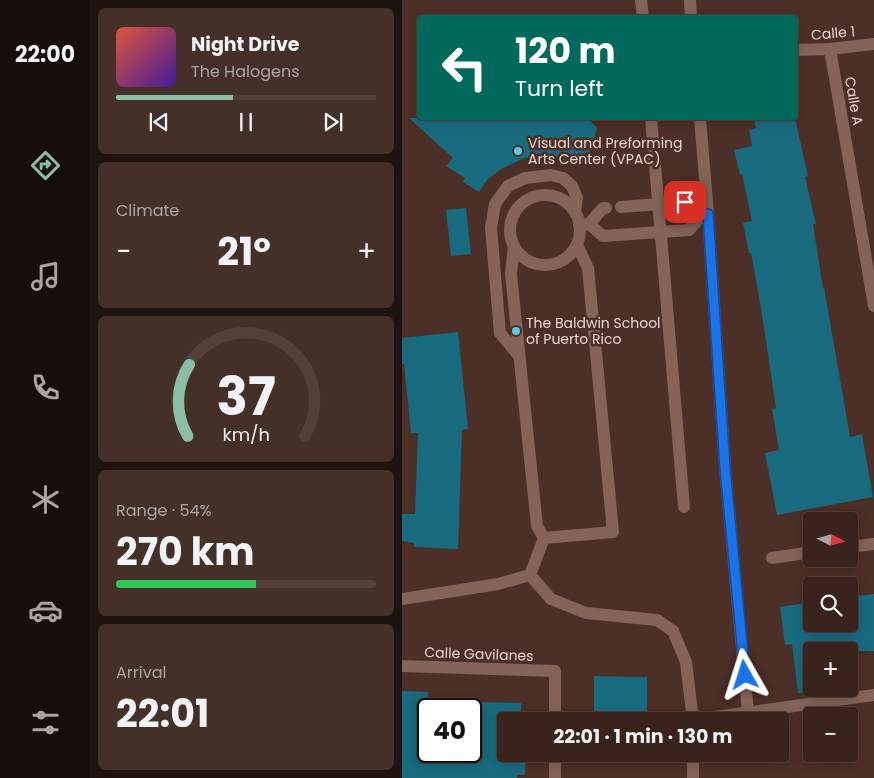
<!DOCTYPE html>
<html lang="en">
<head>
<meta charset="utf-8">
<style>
	:root { --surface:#39231c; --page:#442f29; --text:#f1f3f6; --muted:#aba4a3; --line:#53403b; --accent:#8abfa5 }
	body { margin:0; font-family:Poppins,sans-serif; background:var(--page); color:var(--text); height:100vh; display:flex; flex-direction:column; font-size:19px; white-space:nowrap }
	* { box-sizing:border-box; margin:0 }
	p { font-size:16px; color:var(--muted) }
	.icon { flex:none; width:28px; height:28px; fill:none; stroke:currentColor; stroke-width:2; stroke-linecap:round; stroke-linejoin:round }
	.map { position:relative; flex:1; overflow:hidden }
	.sheet { display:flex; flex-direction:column; gap:8px; padding:8px; background:#1f130f; width:312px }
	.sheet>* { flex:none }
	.guide { position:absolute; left:15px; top:15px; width:381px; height:105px; border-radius:5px; box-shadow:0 2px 12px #0003,0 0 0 1px var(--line); background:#00695c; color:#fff; overflow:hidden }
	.needle { width:32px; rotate:96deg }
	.buttons { position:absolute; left:401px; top:512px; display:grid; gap:10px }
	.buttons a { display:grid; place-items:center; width:55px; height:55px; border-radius:5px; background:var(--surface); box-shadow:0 2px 12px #0003,0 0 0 1px var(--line); font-size:25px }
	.speed { position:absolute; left:15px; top:698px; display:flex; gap:10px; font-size:25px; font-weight:700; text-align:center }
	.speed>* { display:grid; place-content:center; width:65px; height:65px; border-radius:50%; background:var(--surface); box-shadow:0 2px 12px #0003,0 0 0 1px var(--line); line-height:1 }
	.speed .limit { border:2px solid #111; border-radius:8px; background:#fff; color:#111 }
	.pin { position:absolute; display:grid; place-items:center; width:42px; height:42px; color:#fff; margin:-21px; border-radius:10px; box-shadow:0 2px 8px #0006 }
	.me { position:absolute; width:55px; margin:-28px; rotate:354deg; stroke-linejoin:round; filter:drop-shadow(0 0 4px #0008) }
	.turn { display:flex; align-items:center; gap:18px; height:105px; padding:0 15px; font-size:22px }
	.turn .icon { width:65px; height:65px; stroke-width:2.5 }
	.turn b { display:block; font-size:35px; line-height:42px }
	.big { font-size:38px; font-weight:700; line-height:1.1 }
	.sheet .card { flex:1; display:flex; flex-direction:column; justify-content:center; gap:8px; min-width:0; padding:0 18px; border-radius:8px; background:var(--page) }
	.sheet .dial { align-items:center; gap:0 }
	.dial svg { height:130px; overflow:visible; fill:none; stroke:var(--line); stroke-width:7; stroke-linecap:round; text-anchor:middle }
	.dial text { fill:var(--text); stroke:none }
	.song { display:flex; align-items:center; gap:15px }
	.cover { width:60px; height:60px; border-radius:8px; background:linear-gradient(135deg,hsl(10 70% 55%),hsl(260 70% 35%)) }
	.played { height:5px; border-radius:2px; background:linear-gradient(90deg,var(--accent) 45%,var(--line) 45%) }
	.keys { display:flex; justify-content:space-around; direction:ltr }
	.heat { display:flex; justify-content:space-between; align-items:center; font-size:28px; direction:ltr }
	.charge { height:8px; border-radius:4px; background:linear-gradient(90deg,#34c759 54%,var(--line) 0) }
	.trip { position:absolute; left:95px; top:712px; width:292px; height:50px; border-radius:5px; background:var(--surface); box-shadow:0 2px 12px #0003,0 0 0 1px var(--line); font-weight:700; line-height:50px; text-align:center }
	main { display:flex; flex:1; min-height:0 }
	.tabs { display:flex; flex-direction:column; width:90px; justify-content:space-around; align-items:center; background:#170e0b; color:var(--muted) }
	.tabs .icon { width:35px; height:35px }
	.tabs .current { color:var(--accent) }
	.tabs b { font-size:22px; color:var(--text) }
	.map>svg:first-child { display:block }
	.building { fill:#196b7f }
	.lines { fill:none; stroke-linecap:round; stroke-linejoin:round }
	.minor { stroke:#846459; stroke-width:12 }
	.route-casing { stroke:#114b97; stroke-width:12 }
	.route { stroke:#1a73e8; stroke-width:9 }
	.poi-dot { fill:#5ac8e6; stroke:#4c2f26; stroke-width:2 }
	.labels { text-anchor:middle; stroke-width:5; stroke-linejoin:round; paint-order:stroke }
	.street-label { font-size:14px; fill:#e7d5ce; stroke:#4c2f26 }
	.poi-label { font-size:14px; fill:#e7d5ce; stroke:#4c2f26; text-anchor:start }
</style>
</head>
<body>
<main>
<nav class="tabs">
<b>22:00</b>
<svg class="icon current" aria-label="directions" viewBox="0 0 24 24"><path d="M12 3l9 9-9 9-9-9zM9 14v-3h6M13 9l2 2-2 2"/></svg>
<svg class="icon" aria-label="music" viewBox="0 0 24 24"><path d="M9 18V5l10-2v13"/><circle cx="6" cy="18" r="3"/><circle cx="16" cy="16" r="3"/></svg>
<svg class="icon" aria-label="phone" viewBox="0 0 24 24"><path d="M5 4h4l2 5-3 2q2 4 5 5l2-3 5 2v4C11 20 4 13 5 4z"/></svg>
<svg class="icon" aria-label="climate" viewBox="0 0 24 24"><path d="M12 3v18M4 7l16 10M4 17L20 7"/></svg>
<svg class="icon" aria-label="car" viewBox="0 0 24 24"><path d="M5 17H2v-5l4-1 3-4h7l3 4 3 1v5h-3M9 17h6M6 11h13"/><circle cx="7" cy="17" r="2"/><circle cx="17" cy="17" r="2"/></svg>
<svg class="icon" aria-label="filters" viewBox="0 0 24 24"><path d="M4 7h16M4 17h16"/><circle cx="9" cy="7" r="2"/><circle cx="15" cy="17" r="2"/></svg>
</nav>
<section class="sheet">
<div class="card">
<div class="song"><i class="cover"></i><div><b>Night Drive</b><p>The Halogens</p></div></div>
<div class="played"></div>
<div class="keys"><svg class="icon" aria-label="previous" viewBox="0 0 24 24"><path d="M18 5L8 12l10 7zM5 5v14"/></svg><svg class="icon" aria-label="pause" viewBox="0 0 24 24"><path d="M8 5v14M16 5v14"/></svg><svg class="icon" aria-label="next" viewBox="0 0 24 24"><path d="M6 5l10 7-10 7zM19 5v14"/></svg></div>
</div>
<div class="card"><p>Climate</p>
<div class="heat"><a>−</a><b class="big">21°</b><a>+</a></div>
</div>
<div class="card dial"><svg viewBox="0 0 100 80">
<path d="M14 69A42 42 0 1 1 86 69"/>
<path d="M14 69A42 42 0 0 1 15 25" stroke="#8abfa5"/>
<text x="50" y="56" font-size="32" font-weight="700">37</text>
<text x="50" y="72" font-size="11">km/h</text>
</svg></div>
<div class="card"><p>Range · 54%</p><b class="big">270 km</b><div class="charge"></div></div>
<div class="card"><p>Arrival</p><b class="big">22:01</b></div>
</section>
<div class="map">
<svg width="472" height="778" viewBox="0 0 472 778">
	<rect width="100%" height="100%" fill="#4c2f26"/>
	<!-- building -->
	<path class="building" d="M7 118H186L195 128 187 157 183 155 177 166 159 160 146 157 122 158 99 169 85 180 77 192 61 182 63 178 44 166 51 158Z
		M352 118H393L406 176 403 177 414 224H411L421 288 422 287 448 437 460 434 471 497 375 515 363 453 377 450 370 409 374 408 359 308 349 253H347L341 223 350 221 340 174 338 175 332 150 350 146 347 130 354 128Z
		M64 208 69 254 49 256 44 210Z
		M56 332 66 429 60 430 56 549 12 547V543L0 541V514H13L16 433H9L2 364H0V338Z
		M472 594V651H410V692L396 693 390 644 383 645 378 607 410 602V624H448V597Z
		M192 676 245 677V721H198V713H192Z
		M0 691 26 692V751H69V702L119 703V721H104V754H124L123 775H115V778H0Z"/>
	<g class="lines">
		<!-- minor -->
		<path class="minor" d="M239 0 241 18
			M288 0 289 18
			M428 49 472 306
			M394 50 428 49 472 44
			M249 118 282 507
			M298 118 306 214 323 468 346 712
			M108 230a35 35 0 1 1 70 0a35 35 0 1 1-70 0Z
			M219 207 283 202 300 215
			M187 224 201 208H204
			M177 225 187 224 201 236 287 230 300 215 306 214
			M117 356 98 333 89 228 93 204 106 186 123 178 149 175 161 178 170 186 175 198 173 212
			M142 538 211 532 186 268 175 245
			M448 547 472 544
			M370 558 410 552
			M128 575 149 599 184 613 255 620 271 631 284 662 291 721
			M0 599 96 584 128 575 142 538 135 526 109 274 112 246
			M0 666 153 671V721
			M291 720 472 695
			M291 754V778
			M153 778V754"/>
	</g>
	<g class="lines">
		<defs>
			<path id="route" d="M283 202 300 215 306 214 323 468 343 675"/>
		</defs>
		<!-- route casing -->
		<use href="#route" class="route-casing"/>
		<!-- route -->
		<use href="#route" class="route"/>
	</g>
	<!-- markers -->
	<g class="poi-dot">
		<circle cx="116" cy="151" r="5"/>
		<circle cx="114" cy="331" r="5"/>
	</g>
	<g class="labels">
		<!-- street labels -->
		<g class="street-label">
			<text transform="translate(431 33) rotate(-5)" y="5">Calle 1</text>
			<text transform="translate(452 101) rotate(80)" y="5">Calle A</text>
			<text transform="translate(77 654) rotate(2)" y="5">Calle Gavilanes</text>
		</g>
		<!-- poi labels -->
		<g class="poi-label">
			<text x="126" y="148">Visual and Preforming<tspan x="126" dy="16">Arts Center (VPAC)</tspan></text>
			<text x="124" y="328">The Baldwin School<tspan x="124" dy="16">of Puerto Rico</tspan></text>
		</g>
	</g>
</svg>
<div class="buttons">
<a><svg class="needle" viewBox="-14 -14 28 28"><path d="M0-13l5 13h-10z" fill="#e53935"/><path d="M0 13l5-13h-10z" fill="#aba4a3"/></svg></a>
<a><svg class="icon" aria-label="search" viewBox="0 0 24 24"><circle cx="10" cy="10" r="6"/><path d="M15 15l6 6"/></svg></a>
<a>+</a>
<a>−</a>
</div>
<div class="speed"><div class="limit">40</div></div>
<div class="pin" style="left:283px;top:202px;background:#d93025"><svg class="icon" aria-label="arrive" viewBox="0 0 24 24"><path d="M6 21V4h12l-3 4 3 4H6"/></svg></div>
<svg class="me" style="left:343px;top:675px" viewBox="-20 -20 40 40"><path d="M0-17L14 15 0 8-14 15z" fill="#1a73e8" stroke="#fff" stroke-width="4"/></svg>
<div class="trip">22:01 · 1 min · 130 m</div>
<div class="guide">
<div class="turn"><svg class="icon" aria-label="left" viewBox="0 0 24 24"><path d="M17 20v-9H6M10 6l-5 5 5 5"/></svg><div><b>120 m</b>Turn left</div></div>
</div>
</div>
</main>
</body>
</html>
